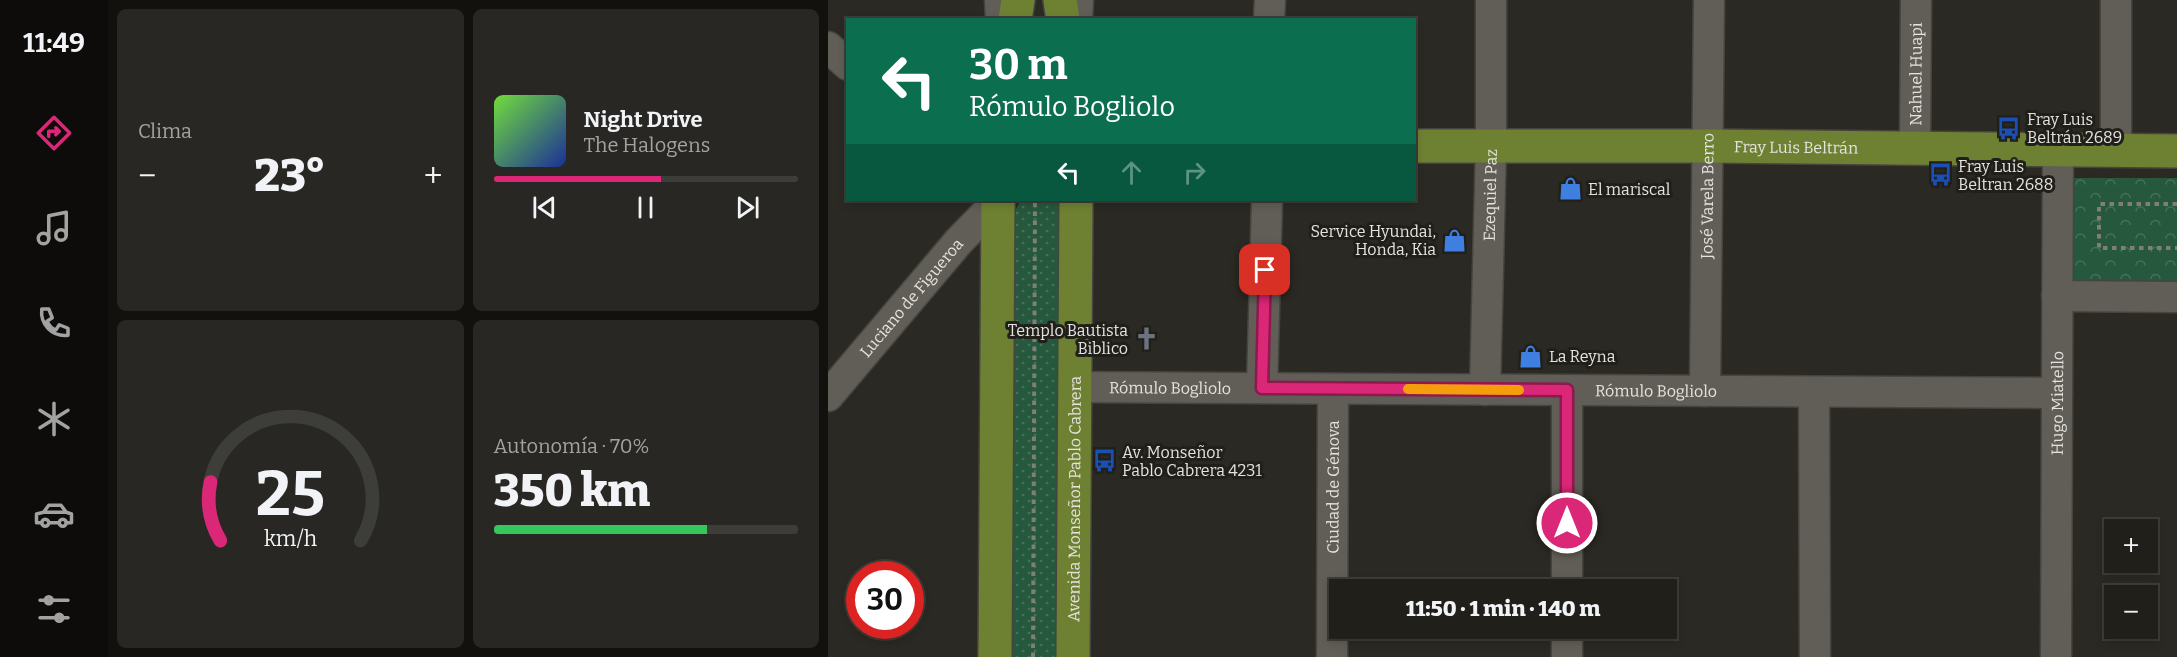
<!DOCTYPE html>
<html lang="es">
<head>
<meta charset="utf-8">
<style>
	:root { --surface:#201f1a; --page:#282723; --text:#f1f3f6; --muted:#a2a2a2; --line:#3d3d39; --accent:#db2777 }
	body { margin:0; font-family:Bitter,serif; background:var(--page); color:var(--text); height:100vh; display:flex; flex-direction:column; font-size:22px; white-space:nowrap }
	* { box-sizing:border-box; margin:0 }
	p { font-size:20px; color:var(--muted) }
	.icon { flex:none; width:33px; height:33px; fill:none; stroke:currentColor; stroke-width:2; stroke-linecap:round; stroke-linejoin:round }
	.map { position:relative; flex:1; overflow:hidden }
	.side { display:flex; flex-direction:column; gap:9px; padding:9px; background:#12110e; width:720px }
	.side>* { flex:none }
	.top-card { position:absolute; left:18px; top:18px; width:570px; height:183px; border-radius:0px; box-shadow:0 3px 9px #0003,0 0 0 2px var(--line); background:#0b6e4f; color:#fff; overflow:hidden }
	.controls { position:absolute; left:1276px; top:519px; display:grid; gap:12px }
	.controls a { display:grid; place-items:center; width:54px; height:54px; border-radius:0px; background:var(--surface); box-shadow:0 3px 9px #0003,0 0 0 2px var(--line); font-size:30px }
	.speed { position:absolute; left:18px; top:561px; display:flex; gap:12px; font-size:30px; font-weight:700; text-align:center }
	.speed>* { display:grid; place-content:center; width:78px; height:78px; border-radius:50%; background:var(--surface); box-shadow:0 3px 9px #0003,0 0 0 2px var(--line); line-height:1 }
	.speed .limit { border:9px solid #d22; background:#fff; color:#111 }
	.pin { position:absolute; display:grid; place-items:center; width:51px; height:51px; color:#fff; margin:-26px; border-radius:12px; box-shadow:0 3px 9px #0006 }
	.me { position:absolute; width:66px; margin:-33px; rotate:0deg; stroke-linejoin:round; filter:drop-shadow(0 0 4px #0008) }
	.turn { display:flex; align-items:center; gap:21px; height:126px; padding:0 24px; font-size:27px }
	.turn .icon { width:78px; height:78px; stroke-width:2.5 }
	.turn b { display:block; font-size:42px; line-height:51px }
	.lanes { display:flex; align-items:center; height:57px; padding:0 24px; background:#0003; justify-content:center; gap:30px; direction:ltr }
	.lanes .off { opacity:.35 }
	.big { font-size:45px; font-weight:800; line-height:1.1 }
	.side .widget { flex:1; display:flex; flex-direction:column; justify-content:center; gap:9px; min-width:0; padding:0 21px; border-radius:9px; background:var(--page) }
	.side .dial { align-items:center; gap:0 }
	.dial svg { height:156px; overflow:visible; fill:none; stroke:var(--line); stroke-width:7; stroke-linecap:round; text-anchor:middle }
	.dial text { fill:var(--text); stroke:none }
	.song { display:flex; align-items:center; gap:18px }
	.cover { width:72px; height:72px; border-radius:9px; background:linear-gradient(135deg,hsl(100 70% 55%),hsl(230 70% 35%)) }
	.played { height:6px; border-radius:3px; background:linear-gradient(90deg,var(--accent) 55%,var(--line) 55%) }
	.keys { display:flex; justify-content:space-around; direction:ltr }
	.heat { display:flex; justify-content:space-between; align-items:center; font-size:33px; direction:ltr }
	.charge { height:9px; border-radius:4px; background:linear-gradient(90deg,#34c759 70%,var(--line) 0) }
	.side .tiles { flex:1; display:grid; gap:9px; grid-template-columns:repeat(2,1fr) }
	.trip { position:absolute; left:501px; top:579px; width:348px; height:60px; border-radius:0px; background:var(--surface); box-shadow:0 3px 9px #0003,0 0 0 2px var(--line); font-weight:800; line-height:60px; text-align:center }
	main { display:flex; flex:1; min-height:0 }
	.tabs { display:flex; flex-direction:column; width:108px; justify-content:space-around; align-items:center; background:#0d0c0a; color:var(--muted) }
	.tabs .icon { width:42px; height:42px }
	.tabs .selected { color:var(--accent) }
	.tabs b { font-size:27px; color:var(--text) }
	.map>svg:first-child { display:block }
	.grass { fill:url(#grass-dots) }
	.park { fill:url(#park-crowns) }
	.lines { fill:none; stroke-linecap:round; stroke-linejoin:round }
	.minor-casing { stroke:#46443f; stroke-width:33 }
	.major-casing { stroke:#46443f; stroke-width:36 }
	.path { stroke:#7f7e79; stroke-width:4; stroke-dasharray:4.5 4.5; stroke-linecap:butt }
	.minor { stroke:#615e57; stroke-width:30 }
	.major { stroke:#6e8132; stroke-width:33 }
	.route-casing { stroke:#8e194d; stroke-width:15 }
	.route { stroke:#db2777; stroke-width:10 }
	.slow { stroke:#f59e0b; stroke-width:10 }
	.labels { text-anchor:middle; stroke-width:6; stroke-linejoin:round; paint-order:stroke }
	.street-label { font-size:16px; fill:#e4e3df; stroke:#211f1a }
	.poi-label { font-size:16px; fill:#e4e3df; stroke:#211f1a; text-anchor:start }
</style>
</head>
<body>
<main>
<nav class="tabs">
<b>11:49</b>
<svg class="icon selected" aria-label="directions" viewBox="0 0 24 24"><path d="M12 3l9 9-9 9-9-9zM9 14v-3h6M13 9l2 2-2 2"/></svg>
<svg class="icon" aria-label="music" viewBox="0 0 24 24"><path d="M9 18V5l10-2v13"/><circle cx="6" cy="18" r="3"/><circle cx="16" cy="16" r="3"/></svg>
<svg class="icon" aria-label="phone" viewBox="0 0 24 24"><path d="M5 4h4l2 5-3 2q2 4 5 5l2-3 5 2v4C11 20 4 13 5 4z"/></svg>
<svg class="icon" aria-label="climate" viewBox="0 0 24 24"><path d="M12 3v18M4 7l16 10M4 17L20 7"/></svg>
<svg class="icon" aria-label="car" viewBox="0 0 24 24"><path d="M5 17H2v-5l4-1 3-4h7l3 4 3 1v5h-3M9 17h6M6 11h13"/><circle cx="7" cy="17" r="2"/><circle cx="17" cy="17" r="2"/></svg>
<svg class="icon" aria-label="filters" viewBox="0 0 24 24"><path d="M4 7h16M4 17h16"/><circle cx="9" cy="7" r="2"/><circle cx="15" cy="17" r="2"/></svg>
</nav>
<section class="side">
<div class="tiles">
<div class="widget"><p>Clima</p>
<div class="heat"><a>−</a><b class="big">23°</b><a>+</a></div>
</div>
<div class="widget">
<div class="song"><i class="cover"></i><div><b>Night Drive</b><p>The Halogens</p></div></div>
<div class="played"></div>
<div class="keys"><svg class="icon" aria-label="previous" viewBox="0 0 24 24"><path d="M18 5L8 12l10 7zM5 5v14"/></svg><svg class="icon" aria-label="pause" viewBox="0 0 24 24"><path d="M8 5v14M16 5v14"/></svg><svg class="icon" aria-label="next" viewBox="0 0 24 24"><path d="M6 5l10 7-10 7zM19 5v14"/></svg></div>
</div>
<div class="widget dial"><svg viewBox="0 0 100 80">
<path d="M14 69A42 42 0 1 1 86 69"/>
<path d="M14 69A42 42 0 0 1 9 39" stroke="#db2777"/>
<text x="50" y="56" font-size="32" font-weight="700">25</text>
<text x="50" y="72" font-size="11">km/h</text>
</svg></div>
<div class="widget"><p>Autonomía · 70%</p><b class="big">350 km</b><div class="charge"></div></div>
</div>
</section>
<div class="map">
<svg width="1349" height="657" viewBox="0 0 1349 657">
	<defs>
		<pattern id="grass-dots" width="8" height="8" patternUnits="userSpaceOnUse" patternTransform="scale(1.5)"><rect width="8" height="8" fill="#26583d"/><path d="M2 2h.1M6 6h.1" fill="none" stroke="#457059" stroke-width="1.8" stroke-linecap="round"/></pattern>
		<pattern id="park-crowns" width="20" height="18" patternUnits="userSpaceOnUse" patternTransform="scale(1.5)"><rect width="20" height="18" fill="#26583d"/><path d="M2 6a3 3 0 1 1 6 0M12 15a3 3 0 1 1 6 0" fill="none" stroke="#457059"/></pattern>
	</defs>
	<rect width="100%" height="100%" fill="#2b2923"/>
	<!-- grass -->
	<path class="grass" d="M193 200H231L228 657H184L185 228 188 209Z"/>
	<!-- park -->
	<path class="park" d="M1239 178H1349V286L1241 285Z"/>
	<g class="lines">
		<defs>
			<g id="minor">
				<path d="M172 0 173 20"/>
				<path d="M249 20 250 0"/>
				<path d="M441 20 442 0"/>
				<path d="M0 47 20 65"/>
				<path id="s1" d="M1087 149 1088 0"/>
				<path d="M1288 151V0"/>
				<path d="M1229 296 1349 297"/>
				<path id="s2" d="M246 387 1229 393"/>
				<path d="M434 388 439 200"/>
				<path id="s3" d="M657 390 663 145V0"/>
				<path id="s4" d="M877 391 881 0"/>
				<path d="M986 392 987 657"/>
				<path id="s5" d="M0 396 131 241 170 201"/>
				<path d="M739 590V390"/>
				<path id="s6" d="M504 657 505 389"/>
				<path d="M739 657V628"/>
				<path id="s7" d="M1228 657 1230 151"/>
			</g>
			<g id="major">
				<path d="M232 0 235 20"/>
				<path d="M187 20 190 0"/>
				<path id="s8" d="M586 146H880L1349 151"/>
				<path d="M167 657 170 200"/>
				<path id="s9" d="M245 657 248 200"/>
			</g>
		</defs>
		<!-- minor casing -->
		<use href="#minor" class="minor-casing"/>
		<!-- major casing -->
		<use href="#major" class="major-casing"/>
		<!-- path -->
		<path class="path" d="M1349 204H1271V248H1349
			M205 657 207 200"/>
		<!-- minor -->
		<use href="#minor" class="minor"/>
		<!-- major -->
		<use href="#major" class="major"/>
	</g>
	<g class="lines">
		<defs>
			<path id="route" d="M437 270 434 388 739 390V523"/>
		</defs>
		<!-- route casing -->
		<use href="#route" class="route-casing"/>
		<!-- route -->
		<use href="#route" class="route"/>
		<!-- slow -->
		<path class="slow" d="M580 389 691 390"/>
	</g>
	<!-- icons -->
	<defs>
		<symbol id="bus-bare" viewBox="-9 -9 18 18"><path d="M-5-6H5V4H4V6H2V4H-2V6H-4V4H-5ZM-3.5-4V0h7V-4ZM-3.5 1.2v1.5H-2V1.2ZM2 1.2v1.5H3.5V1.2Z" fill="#1a4fb4" stroke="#211f1a" stroke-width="2.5" paint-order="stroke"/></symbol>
		<symbol id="shop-bare" viewBox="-9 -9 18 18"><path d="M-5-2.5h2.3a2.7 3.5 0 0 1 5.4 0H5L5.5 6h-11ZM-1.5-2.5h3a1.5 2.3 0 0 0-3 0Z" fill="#3f7fe0" stroke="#211f1a" stroke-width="2.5" paint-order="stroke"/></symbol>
		<symbol id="church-bare" viewBox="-9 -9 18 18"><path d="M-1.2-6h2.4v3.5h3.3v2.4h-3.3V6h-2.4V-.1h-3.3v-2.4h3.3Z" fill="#6b7280" stroke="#211f1a" stroke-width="2.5" paint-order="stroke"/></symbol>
	</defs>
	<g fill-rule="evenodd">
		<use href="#bus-bare" x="1164" y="112" width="33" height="33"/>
		<use href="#bus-bare" x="1096" y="158" width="33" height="33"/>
		<use href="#shop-bare" x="726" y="172" width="33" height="33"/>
		<use href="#shop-bare" x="610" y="224" width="33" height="33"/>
		<use href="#church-bare" x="302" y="322" width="33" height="33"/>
		<use href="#shop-bare" x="686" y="340" width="33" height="33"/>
		<use href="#bus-bare" x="260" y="444" width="33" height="33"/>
	</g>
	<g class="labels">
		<!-- street labels -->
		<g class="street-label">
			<text dy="6" stroke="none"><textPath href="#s1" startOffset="75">Nahuel Huapi</textPath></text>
			<text dy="6" stroke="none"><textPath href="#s8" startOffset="382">Fray Luis Beltrán</textPath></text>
			<text dy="6" stroke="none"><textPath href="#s3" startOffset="195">Ezequiel Paz</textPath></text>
			<text dy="6" stroke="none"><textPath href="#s4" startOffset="195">José Varela Berro</textPath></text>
			<text dy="6" stroke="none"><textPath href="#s5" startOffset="129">Luciano de Figueroa</textPath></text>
			<text dy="6" stroke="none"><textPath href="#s2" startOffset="96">Rómulo Bogliolo</textPath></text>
			<text dy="6" stroke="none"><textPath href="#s2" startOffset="582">Rómulo Bogliolo</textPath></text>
			<text dy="6" stroke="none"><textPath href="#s7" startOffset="254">Hugo Miatello</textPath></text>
			<text dy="6" stroke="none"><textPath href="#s6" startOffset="170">Ciudad de Génova</textPath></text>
			<text dy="6" stroke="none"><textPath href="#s9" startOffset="158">Avenida Monseñor Pablo Cabrera</textPath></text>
		</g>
		<!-- poi labels -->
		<g class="poi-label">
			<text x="1199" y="125">Fray Luis<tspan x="1199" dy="18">Beltrán 2689</tspan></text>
			<text x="1130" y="172">Fray Luis<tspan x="1130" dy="18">Beltran 2688</tspan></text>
			<text x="760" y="195">El mariscal</text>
			<text x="608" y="237" text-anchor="end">Service Hyundai,<tspan x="608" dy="18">Honda, Kia</tspan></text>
			<text x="300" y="336" text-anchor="end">Templo Bautista<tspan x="300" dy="18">Biblico</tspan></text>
			<text x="721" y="362">La Reyna</text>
			<text x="294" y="458">Av. Monseñor<tspan x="294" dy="18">Pablo Cabrera 4231</tspan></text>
		</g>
	</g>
</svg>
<div class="controls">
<a>+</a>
<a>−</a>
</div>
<div class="speed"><div class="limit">30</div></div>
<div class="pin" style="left:437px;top:270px;background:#d93025"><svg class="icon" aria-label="arrive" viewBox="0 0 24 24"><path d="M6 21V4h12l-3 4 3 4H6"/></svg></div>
<svg class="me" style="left:739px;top:523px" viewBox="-20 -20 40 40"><circle r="17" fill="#db2777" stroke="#fff" stroke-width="3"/><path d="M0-11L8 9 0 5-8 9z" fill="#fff"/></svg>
<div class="trip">11:50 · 1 min · 140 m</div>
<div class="top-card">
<div class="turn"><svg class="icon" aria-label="left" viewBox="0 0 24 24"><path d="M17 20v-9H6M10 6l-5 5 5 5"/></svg><div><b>30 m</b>Rómulo Bogliolo</div></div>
<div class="lanes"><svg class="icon" aria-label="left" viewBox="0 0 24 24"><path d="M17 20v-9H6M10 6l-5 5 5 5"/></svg><svg class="icon off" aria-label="ahead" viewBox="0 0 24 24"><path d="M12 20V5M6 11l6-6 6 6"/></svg><svg class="icon off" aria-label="right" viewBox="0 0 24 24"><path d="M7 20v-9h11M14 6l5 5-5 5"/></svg></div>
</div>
</div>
</main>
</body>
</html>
